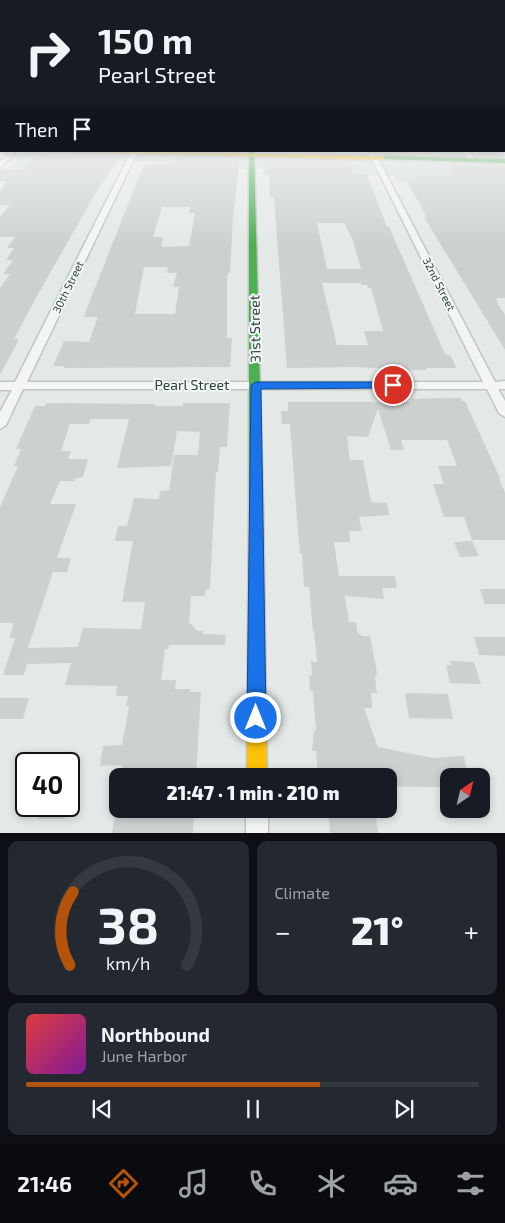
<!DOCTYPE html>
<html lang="en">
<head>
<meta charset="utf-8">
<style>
	:root { --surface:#171b24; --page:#242831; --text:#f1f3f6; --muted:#9ea1a6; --line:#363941; --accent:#b45309 }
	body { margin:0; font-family:"Exo 2",sans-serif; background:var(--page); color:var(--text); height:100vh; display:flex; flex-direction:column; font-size:19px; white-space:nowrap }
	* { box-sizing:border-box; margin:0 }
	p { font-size:16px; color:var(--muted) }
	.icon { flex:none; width:28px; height:28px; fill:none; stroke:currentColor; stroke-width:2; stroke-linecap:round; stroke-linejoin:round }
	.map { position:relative; height:833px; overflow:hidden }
	.drawer { display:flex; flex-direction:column; gap:8px; padding:8px; background:#0d0f14; flex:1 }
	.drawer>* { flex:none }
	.hud { position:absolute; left:0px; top:0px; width:505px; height:152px; box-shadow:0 2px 8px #0003; background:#171b24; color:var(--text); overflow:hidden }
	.needle { width:32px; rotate:35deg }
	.buttons { position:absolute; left:440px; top:768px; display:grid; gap:10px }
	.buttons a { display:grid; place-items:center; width:50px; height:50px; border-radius:10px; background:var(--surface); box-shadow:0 2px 8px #0003; font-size:25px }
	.speed { position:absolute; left:15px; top:752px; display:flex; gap:10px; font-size:25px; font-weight:700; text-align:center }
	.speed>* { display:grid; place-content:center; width:65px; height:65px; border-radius:50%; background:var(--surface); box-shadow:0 2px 8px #0003; line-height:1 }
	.speed .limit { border:2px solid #111; border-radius:8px; background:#fff; color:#111 }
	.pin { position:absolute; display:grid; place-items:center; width:42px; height:42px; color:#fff; margin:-21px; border:2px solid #fff; border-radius:50%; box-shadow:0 1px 5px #0007 }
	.me { position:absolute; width:55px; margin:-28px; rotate:0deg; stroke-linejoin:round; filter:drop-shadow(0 0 4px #0008) }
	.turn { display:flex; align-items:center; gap:18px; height:105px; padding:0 15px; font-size:22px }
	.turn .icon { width:65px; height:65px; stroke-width:2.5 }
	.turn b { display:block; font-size:35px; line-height:42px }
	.then { display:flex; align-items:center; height:48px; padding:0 15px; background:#0003; gap:10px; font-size:19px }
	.big { font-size:38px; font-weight:800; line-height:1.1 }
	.drawer .card { flex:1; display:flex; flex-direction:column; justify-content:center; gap:8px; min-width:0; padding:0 18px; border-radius:10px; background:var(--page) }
	.drawer .dial { align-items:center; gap:0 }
	.dial svg { height:130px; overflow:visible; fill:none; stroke:var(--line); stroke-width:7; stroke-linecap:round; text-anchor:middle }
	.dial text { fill:var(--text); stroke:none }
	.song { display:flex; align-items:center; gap:15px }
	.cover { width:60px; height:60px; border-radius:8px; background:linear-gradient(135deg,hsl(0 70% 55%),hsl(290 70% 35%)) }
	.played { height:5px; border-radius:2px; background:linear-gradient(90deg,var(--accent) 65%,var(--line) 65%) }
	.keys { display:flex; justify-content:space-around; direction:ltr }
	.heat { display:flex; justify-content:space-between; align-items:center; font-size:28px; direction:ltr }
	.drawer .tiles { flex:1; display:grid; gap:8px; grid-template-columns:1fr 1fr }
	.card:last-child { grid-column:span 2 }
	.trip { position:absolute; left:109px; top:768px; width:288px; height:50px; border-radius:10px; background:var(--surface); box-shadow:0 2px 8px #0003; font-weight:800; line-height:50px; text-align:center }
	.tabs { display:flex; height:80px; justify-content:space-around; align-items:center; background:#090b0e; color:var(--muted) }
	.tabs .icon { width:35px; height:35px }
	.tabs .current { color:var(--accent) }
	.tabs b { font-size:22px; color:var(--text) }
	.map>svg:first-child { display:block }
	.built { fill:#d3dcd8 }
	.building { fill:#ccd1cf; fill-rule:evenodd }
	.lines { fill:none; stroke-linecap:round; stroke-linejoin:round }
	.street-casing { stroke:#c1c5c4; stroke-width:3 }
	.fast-casing { stroke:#c1c5c4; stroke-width:3 }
	.slow-casing { stroke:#c1c5c4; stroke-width:3 }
	.street { fill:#f3f5f5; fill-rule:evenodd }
	.fast { fill:#4caf50; fill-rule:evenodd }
	.slow { fill:#ffc107; fill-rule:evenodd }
	.route { fill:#1a73e8; stroke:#114b97 }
	.labels { text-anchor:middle; stroke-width:4; stroke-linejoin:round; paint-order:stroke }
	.far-street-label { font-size:11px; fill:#2c413b; stroke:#f2f7f6 }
	.street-label { font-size:14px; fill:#2c413b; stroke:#f2f7f6 }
</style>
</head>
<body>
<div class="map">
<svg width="505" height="833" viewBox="0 0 505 833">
	<rect width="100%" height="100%" fill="#e4e9e7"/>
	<!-- built -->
	<path class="built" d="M504 142 505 183 399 182 394 175H265L263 169H190L191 163 67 161 61 168H9L26 151H504Z"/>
	<!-- building -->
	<path class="building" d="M471 151H505V156H475Z
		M36 155 120 157 95 194 37 296 14 339H19L0 375V288L10 274H3L13 260H6L14 248H7L15 237H0V217L10 205H0V192L7 181H0V170L24 169Z
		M176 158 240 160 233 214 230 273H228L227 280V338H232L230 367 64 368V366H53L64 341 89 342 98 317H84L87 308 144 164H174ZM162 207H190L189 213H195L189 246 161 247 163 237H153ZM144 267H168L167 273H177L173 287H179L175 314H135Z
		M265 160 351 162 353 175H367L387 227H389L445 354 451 356 456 368H426L427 370H412L357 367 287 368 274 198 270 197 269 174H266ZM317 223H344L353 241 361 269H327ZM322 283H361V285H367L368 288H371L383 331H364L368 345H337Z
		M452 165 505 166V298H496L498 301H496L505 315V350L424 217H427L407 182H419L415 176H452Z
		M444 398H461L462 401H465L500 478H499L505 493V540H472L464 517H444L433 484H444L438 466H457L447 440H401L404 450H391L378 409 368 437 347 436 350 460H363L371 502 387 503 389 515 359 517 362 531H349L350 542H334L339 576H395L397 588H382L384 599 345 596 349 622H356L358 634H361V636H370L377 673 375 677 377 693H371L372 708H364L378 747 433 758 464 756 468 776H449V787H424L388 786V776H318L316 751H312L314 731 316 730 313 691H310L309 675 312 676 311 661 317 662 314 631H313L309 587H304L302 554H300L297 519 290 424H282L281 411H288V402H412L411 399Z
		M46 403 155 404V406H183V403H230L227 447H220L218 472H216L210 589H206L205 596H191L189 622 197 631H203V634L226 635 225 645H169L168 649H165L161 680H176L175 689H190V692H201L196 776H121L122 765 100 766 103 746 122 745 129 706H126L128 696H116L117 686 65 685 71 663 27 664 24 675H3L15 638H9L14 623H0V507L18 466H14L21 449H16L35 406H45ZM91 419H129L117 468 171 466 177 431 200 432 198 455H174L169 490 160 491 159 499 134 498 127 526H118L115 541H133L122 602H145L141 629 83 628 78 647 28 648 53 572H67L71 558H57L76 504H50L60 481H74V479L83 477 88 459H68L71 451H61L70 424H89Z
		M472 541 479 556 460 557 454 542Z
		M480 589H505V604H485Z
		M474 637H505V656L479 655Z
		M450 661 474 662 481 684 450 683 446 665H451Z
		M405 693 448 694 453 719 409 718Z
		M0 698H29L23 719H0Z
		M41 806H68L65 819H38Z
		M116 809H194L193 833H112Z
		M328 809H375L378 833H330Z"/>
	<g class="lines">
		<defs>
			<path id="street" d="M6 151 15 153 0 168V162L9 154Z
				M134 151H141L135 157 27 382H483L370 155 373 153 376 155 495 382 505 381V389H498L505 401V417L499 413 487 389H23L6 425 0 429V412L12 390H0V382H15L129 156Z
				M461 151H468L476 160 471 161Z
				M246 809H268V833H246Z"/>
			<path id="fast" d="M505 137V141L504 140V138Z
				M0 148H1L2 151 0 152Z
				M254 151 263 506 261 509 256 511 251 509 249 506V152Z
				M382 156 505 159V163L380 159Z"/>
			<path id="slow" d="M52 151 382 156 385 158 382 160Z
				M256 501 261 503 263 506 267 776H247L249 506 251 503Z"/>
		</defs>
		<!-- street casing -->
		<use href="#street" class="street-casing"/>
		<!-- fast casing -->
		<use href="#fast" class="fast-casing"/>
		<!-- slow casing -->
		<use href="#slow" class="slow-casing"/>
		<!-- street -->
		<use href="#street" class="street"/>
		<!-- fast -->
		<use href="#fast" class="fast"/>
		<!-- slow -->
		<use href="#slow" class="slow"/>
	</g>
	<!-- sky -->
	<linearGradient id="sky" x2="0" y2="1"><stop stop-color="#93c0da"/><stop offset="0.52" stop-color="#f3f5f4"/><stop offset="1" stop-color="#f3f5f4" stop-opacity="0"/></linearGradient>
	<rect width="505" height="245" fill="url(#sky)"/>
	<!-- route -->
	<path class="route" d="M256 382H393L399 385 393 388 261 389 266 718 263 724 256 727 250 724 247 718 251 385Z"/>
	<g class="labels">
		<!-- far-street labels -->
		<g class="far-street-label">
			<text transform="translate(439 284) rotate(63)" y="4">32nd Street</text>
			<text transform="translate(68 287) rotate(-64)" y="4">30th Street</text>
		</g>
		<!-- street labels -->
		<g class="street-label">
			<text transform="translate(255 329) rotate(-91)" y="5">31st Street</text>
			<text x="192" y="390">Pearl Street</text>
		</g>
	</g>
</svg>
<div class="buttons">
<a><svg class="needle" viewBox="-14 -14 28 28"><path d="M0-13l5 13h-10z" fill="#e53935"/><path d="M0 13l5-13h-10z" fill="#9ea1a6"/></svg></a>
</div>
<div class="speed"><div class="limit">40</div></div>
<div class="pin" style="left:393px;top:385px;background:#d93025"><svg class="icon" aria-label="arrive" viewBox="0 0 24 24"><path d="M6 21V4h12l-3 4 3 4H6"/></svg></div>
<svg class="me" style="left:256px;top:718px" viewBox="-20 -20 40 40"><circle r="17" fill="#1a73e8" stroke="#fff" stroke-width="3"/><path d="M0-11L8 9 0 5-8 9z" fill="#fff"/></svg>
<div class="trip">21:47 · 1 min · 210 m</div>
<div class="hud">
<div class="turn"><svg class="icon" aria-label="right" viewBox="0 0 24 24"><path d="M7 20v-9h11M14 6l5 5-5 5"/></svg><div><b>150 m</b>Pearl Street</div></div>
<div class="then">Then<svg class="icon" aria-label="arrive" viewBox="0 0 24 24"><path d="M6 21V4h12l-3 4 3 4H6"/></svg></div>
</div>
</div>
<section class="drawer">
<div class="tiles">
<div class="card dial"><svg viewBox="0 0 100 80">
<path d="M14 69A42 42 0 1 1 86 69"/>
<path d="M14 69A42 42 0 0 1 16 24" stroke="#b45309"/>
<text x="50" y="56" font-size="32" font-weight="700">38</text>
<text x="50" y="72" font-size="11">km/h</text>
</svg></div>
<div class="card"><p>Climate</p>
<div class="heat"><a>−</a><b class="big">21°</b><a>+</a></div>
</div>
<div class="card">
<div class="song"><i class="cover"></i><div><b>Northbound</b><p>June Harbor</p></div></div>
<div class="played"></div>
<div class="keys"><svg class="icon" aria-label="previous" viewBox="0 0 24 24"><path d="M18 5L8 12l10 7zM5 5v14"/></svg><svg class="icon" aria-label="pause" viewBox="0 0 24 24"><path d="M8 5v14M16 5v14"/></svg><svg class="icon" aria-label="next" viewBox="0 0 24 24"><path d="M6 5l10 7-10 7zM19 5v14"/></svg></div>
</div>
</div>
</section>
<nav class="tabs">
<b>21:46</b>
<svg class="icon current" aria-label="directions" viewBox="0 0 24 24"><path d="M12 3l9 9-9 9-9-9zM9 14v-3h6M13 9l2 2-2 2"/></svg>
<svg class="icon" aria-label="music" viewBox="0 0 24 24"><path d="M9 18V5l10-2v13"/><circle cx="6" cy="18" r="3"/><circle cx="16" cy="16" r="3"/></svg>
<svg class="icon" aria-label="phone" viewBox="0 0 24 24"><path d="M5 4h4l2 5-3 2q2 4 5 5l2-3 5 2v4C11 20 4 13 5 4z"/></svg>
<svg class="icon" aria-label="climate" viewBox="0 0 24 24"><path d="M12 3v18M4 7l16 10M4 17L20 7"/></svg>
<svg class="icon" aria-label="car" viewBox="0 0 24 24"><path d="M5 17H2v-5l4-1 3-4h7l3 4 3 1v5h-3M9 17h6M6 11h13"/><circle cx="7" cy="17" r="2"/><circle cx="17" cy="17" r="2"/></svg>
<svg class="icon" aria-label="filters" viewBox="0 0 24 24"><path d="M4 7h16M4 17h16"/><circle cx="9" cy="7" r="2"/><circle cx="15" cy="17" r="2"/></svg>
</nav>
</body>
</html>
